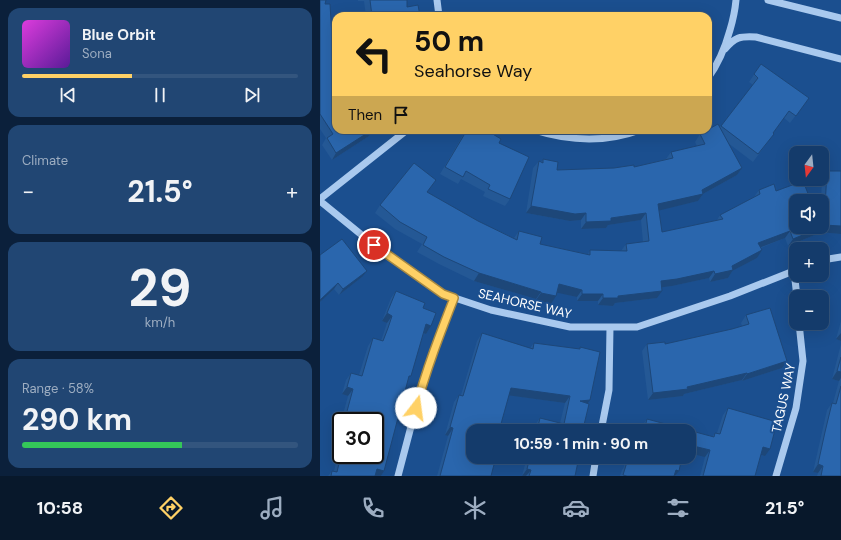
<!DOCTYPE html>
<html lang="en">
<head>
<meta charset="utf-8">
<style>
	:root { --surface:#143b6b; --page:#214673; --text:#f1f3f6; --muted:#9dadc1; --line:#33557e; --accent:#ffd166 }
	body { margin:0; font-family:"DM Sans",sans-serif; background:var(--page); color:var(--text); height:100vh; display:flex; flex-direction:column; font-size:15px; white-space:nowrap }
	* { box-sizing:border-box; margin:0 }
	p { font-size:13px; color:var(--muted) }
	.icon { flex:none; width:22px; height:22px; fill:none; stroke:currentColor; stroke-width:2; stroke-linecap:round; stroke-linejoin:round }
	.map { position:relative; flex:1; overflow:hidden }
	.sheet { display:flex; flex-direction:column; gap:8px; padding:8px; background:#0b203b; width:320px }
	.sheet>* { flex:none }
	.banner { position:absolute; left:12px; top:12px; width:380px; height:122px; border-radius:12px; box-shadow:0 4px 16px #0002,0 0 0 1px var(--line); background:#ffd166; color:#111; overflow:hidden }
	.needle { width:26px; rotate:195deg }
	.fabs { position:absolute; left:469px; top:146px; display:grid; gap:8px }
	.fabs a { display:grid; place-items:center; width:40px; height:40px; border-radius:8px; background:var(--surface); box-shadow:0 4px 16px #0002,0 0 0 1px var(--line); font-size:20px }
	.speed { position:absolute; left:12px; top:412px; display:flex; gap:8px; font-size:20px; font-weight:700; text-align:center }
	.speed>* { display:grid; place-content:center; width:52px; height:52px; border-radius:50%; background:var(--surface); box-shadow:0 4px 16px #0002,0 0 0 1px var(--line); line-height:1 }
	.speed .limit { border:2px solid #111; border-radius:6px; background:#fff; color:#111 }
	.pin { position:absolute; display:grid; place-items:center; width:34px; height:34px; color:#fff; margin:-17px; border:2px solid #fff; border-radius:50%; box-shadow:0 1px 4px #0007 }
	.me { position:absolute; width:44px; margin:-22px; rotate:15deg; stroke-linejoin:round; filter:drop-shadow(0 0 3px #0008) }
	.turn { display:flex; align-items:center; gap:14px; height:84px; padding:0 16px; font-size:18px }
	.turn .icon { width:52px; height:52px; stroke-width:2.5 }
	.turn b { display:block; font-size:28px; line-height:34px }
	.then { display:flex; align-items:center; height:38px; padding:0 16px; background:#0003; gap:8px; font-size:15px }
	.big { font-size:30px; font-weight:700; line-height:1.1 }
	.sheet .tile { flex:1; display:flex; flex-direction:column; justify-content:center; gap:6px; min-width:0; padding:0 14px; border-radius:12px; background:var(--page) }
	.sheet .dial { align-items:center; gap:0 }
	.dial b { font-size:52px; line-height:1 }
	.song { display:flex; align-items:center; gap:12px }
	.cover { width:48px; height:48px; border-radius:6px; background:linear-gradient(135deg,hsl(300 70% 55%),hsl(270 70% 35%)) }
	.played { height:4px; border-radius:2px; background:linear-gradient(90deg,var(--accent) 40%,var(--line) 40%) }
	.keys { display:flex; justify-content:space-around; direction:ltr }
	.heat { display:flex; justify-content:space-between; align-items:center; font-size:22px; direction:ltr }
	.charge { height:6px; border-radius:3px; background:linear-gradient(90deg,#34c759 58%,var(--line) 0) }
	.trip { position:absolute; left:146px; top:424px; width:230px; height:40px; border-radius:12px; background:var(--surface); box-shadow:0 4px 16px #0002,0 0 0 1px var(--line); font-weight:700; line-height:40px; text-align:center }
	.menu { display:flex; height:64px; justify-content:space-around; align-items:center; background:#08182b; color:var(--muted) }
	.menu .icon { width:28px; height:28px }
	.menu .active { color:var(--accent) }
	.menu b { font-size:18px; color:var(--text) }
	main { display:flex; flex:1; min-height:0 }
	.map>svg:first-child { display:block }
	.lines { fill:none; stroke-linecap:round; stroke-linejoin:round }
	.minor { stroke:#a9c9ee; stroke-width:7 }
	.wall { fill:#245895 }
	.shaded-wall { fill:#1d4779 }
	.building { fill:#2a66ad; stroke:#1d4779 }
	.route-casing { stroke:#a68842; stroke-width:10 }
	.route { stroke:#ffd166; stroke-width:7 }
	.labels { text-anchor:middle; stroke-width:4; stroke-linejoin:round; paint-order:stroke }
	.street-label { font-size:13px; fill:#fff; stroke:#1b4f8f }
</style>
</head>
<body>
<main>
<section class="sheet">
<div class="tile">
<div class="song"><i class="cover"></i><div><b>Blue Orbit</b><p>Sona</p></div></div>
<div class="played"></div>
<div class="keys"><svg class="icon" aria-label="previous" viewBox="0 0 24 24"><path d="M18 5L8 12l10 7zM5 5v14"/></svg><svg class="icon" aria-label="pause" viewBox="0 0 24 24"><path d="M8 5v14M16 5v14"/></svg><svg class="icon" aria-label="next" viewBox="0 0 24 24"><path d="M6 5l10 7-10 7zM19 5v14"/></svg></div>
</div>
<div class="tile"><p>Climate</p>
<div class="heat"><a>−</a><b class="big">21.5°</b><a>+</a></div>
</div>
<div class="tile dial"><b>29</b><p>km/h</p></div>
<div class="tile"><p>Range · 58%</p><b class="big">290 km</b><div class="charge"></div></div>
</section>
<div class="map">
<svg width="521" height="476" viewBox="0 0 521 476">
	<rect width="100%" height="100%" fill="#1b4f8f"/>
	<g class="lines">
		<!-- minor -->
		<path class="minor" d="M117 0 119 16
			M448 0 521 18
			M405 49C415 37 420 36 436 37L521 59
			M388 78C399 63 405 48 410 30 413 20 415 11 416 0
			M214 130C249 141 285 143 320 130
			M0 199 87 130
			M0 201 54 245 123 294 171 310 250 327H317L410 296 476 270
			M502 260 521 257
			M474 271 477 297
			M281 431 289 390 290 327
			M78 476 103 381 112 354 134 298
			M273 476 276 457
			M456 476 476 408 483 361 479 323"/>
	</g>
	<!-- wall -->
	<path class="wall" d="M0 0 5 4 16 130H53L49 136 12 160 2 145 6 138 0 129Z
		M38 0H87V7L100 16H46L44 1H38Z
		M441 64 489 98 470 123 464 118 453 133 454 134 433 162 408 143 422 168 417 175 383 194 378 201 339 210 342 232 397 220 400 215 434 197 439 190 456 191 502 227V201H501L502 178 507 171 521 234 499 232V231L497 234 468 246 465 238 441 248 437 258 413 270 408 278 390 282 389 278 352 286 341 287 337 298 295 303 293 306 278 305V301H257V297L237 292 231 304 216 300V299L154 281 119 264 97 252 102 244 75 229 55 213 60 205 116 180 107 192 158 221 194 238 199 231 220 244 268 254 270 250 301 251 306 244 323 242 321 220 288 225 286 228 261 229V220L250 221 206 213 213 168 219 161 221 162 223 159 237 170 314 167 346 159 351 152 377 146 375 142 380 134 400 127 433 85 429 82Z
		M146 130H166L179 143 190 199 185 206 163 196 165 192 141 179 138 184 120 174Z
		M0 255 42 277 19 295 14 289 0 302Z
		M76 291 103 308 111 326 106 334 104 333 87 381 64 471 61 476H8L12 471H14L21 442V455L55 421H21V422L28 396 22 394 26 380 31 373 39 375 48 346 53 338 61 341 67 323 62 321 71 298Z
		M426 315 462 368 422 381V380L364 394 363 396 328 400 322 351 327 344H345L412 329 422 326 421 323Z
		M521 321V341L516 339Z
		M162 333 210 348 214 343 259 349 260 347 270 400 267 403 263 429 266 431H213L215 425 220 418 240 423 245 403 188 395 153 431 171 476H117L128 436 125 435 134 402 139 395H141L157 341Z
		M521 344V476H497L498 473 493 472 507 410 512 403H513L519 381 512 379Z
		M408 408 445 456 441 455 435 476H380L385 457 369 431H316L317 430 321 431 322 426 327 419 392 437 395 433H397L403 415Z
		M207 457H259L255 476H202Z
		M306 457H362L359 471 355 476H300L302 470 304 467Z"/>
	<!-- shaded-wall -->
	<path class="shaded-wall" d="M52 130H53L49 136 12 160 16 153Z
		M422 168 417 175 381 195 383 194 378 201 333 212 338 204 382 190Z
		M211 206 266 213 261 220 250 221 206 213Z
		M326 213 321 220 288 225 286 228 261 229 266 222Z
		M504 225 521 226V234L499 232Z
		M502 227 497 234 468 246 473 239Z
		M470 231 465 238 433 250 438 243Z
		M442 250 437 258 412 271 413 270 408 278 390 282 395 274Z
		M47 271 42 277 19 295 23 289Z
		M394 271 389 278 352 286 336 288 341 281Z
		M159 273 221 292 216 299 154 281Z
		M18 283 14 289 0 302V300Z
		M239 284 262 290 257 297 234 292Z
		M342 291 337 298 295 303 293 306 278 305 283 298Z
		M221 293 236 296 231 304 216 300Z
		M262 294H283L278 301H257Z
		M67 313 72 316 67 323 62 321Z
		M106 324 111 326 106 334 101 332Z
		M521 333V341L516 339Z
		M467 361 462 368 422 381 427 374Z
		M517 371 521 372V378L519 381 512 379Z
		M427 373 422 380 364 394 363 396 328 400 333 393 367 387Z
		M27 387 33 389 28 396 22 394Z
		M191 388 250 396 245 403 186 395Z
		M270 400 265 407 260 401Z
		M26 415 31 416 27 421H21Z
		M130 427 133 428 128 436 125 435Z
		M369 445 390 450 385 457 369 453Z
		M443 447 450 449 445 456 438 454Z
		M498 464 503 466 498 473 493 472Z
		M57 469 64 471 61 476H52Z
		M207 469 211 470 206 476H202Z
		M356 470 359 471 355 476H352Z"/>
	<!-- building -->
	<path class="building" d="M0 0H6L5 4H10L12 37 16 36V130H52L16 153 7 138 13 134 0 114Z
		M50 0H87V7L98 5 100 16H52Z
		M441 64 489 98 476 116 469 111 453 133 454 134 438 154 401 126 438 78 434 74Z
		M398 124 422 168 382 190 383 194 338 204 342 232 403 219 400 215 440 194 439 190 454 184 456 191 483 181 491 201H476V227H502L473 239 470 231 438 243 442 250 412 266 413 270 395 274 394 271 357 279 341 281 342 291 298 296V298H283V294H262V290L239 284 236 296 221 293V292L159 273 124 257 103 245 107 237 80 222 60 205 94 163 116 180 107 192 158 221 197 240 199 231 222 237 220 244 270 255V250L307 251 306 244 329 241 326 213 291 218V221L266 222V213L255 214 211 206 219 161 223 163V159L238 162 237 170 294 168 314 165V167L353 158 351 152 385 144 380 134Z
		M147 130H166L181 139 179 143 209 157 190 199 168 189 170 185 146 171 143 177 125 167Z
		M507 171H521V226L504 225Z
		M22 239 47 271 23 289 18 283 0 300V255Z
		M76 291 105 303 103 308 116 313 111 326 106 324 91 376H89L64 471 57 469 55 476H11L12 471 17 472 21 455H55V421H30L31 416 26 415 33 389 27 387 31 373 42 376 53 338 63 341 68 328 72 316 67 313Z
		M450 308 467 361 427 374V373L367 387 368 389 333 393 327 344 345 342V344L412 329 429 324 426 315Z
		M162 333 213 349 214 343 260 349V347L280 352 270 400 260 401 269 404 263 429H266V431H217L220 418 244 424 250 396 191 388 179 431H153V457H176L171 476H120L133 428 130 427 139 395 143 396Z
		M521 357V372L517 371Z
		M521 386V476H501L503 466 498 464 505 432 512 403 516 404Z
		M408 408 457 422 450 449 443 447 435 476H383L390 450 369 445V431H324L327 419 394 437 395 433 400 434Z
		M210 457H259L255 476H209L211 470 207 469Z
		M310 457H362L359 471 356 470 354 476H307L303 475 307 462 308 463Z"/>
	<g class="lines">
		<defs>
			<path id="route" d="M54 245 123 294 134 298C120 334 106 370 96 408"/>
		</defs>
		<!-- route casing -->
		<use href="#route" class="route-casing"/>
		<!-- route -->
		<use href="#route" class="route"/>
	</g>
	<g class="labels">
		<!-- street labels -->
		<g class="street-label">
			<text transform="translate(205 303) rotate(13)" y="5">SEAHORSE WAY</text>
			<text transform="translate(463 398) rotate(-78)" y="5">TAGUS WAY</text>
		</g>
	</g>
</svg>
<div class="fabs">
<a><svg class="needle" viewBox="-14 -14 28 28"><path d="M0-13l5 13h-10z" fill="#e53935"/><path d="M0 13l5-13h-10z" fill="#9dadc1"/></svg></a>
<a><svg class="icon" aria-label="sound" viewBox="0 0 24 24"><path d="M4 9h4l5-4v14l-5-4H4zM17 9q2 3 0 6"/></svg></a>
<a>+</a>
<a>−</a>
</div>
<div class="speed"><div class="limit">30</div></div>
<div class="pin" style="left:54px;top:245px;background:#d93025"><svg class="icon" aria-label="arrive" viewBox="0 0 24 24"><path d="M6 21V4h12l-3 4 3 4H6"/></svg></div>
<svg class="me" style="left:96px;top:408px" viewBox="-20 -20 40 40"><circle r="19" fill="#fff"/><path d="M0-13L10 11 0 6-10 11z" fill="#ffd166"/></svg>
<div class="trip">10:59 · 1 min · 90 m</div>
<div class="banner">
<div class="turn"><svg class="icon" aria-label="left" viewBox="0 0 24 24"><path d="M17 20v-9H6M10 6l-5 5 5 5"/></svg><div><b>50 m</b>Seahorse Way</div></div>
<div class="then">Then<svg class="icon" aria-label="arrive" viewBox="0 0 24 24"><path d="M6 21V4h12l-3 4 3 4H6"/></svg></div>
</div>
</div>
</main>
<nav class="menu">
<b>10:58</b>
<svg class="icon active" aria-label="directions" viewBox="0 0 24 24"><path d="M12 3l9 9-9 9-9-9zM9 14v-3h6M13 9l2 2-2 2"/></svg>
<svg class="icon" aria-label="music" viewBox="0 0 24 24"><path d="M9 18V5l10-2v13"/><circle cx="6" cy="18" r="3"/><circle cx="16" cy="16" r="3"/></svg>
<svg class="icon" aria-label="phone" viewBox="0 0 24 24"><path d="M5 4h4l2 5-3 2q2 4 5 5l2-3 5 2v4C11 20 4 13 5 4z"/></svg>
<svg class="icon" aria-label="climate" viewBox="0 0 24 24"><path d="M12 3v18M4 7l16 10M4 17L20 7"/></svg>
<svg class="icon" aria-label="car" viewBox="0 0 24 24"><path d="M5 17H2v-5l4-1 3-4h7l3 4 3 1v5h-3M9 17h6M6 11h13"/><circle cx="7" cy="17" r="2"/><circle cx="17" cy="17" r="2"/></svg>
<svg class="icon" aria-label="filters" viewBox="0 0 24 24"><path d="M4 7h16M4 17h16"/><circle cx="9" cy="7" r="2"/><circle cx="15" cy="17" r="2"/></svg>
<b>21.5°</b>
</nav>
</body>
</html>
